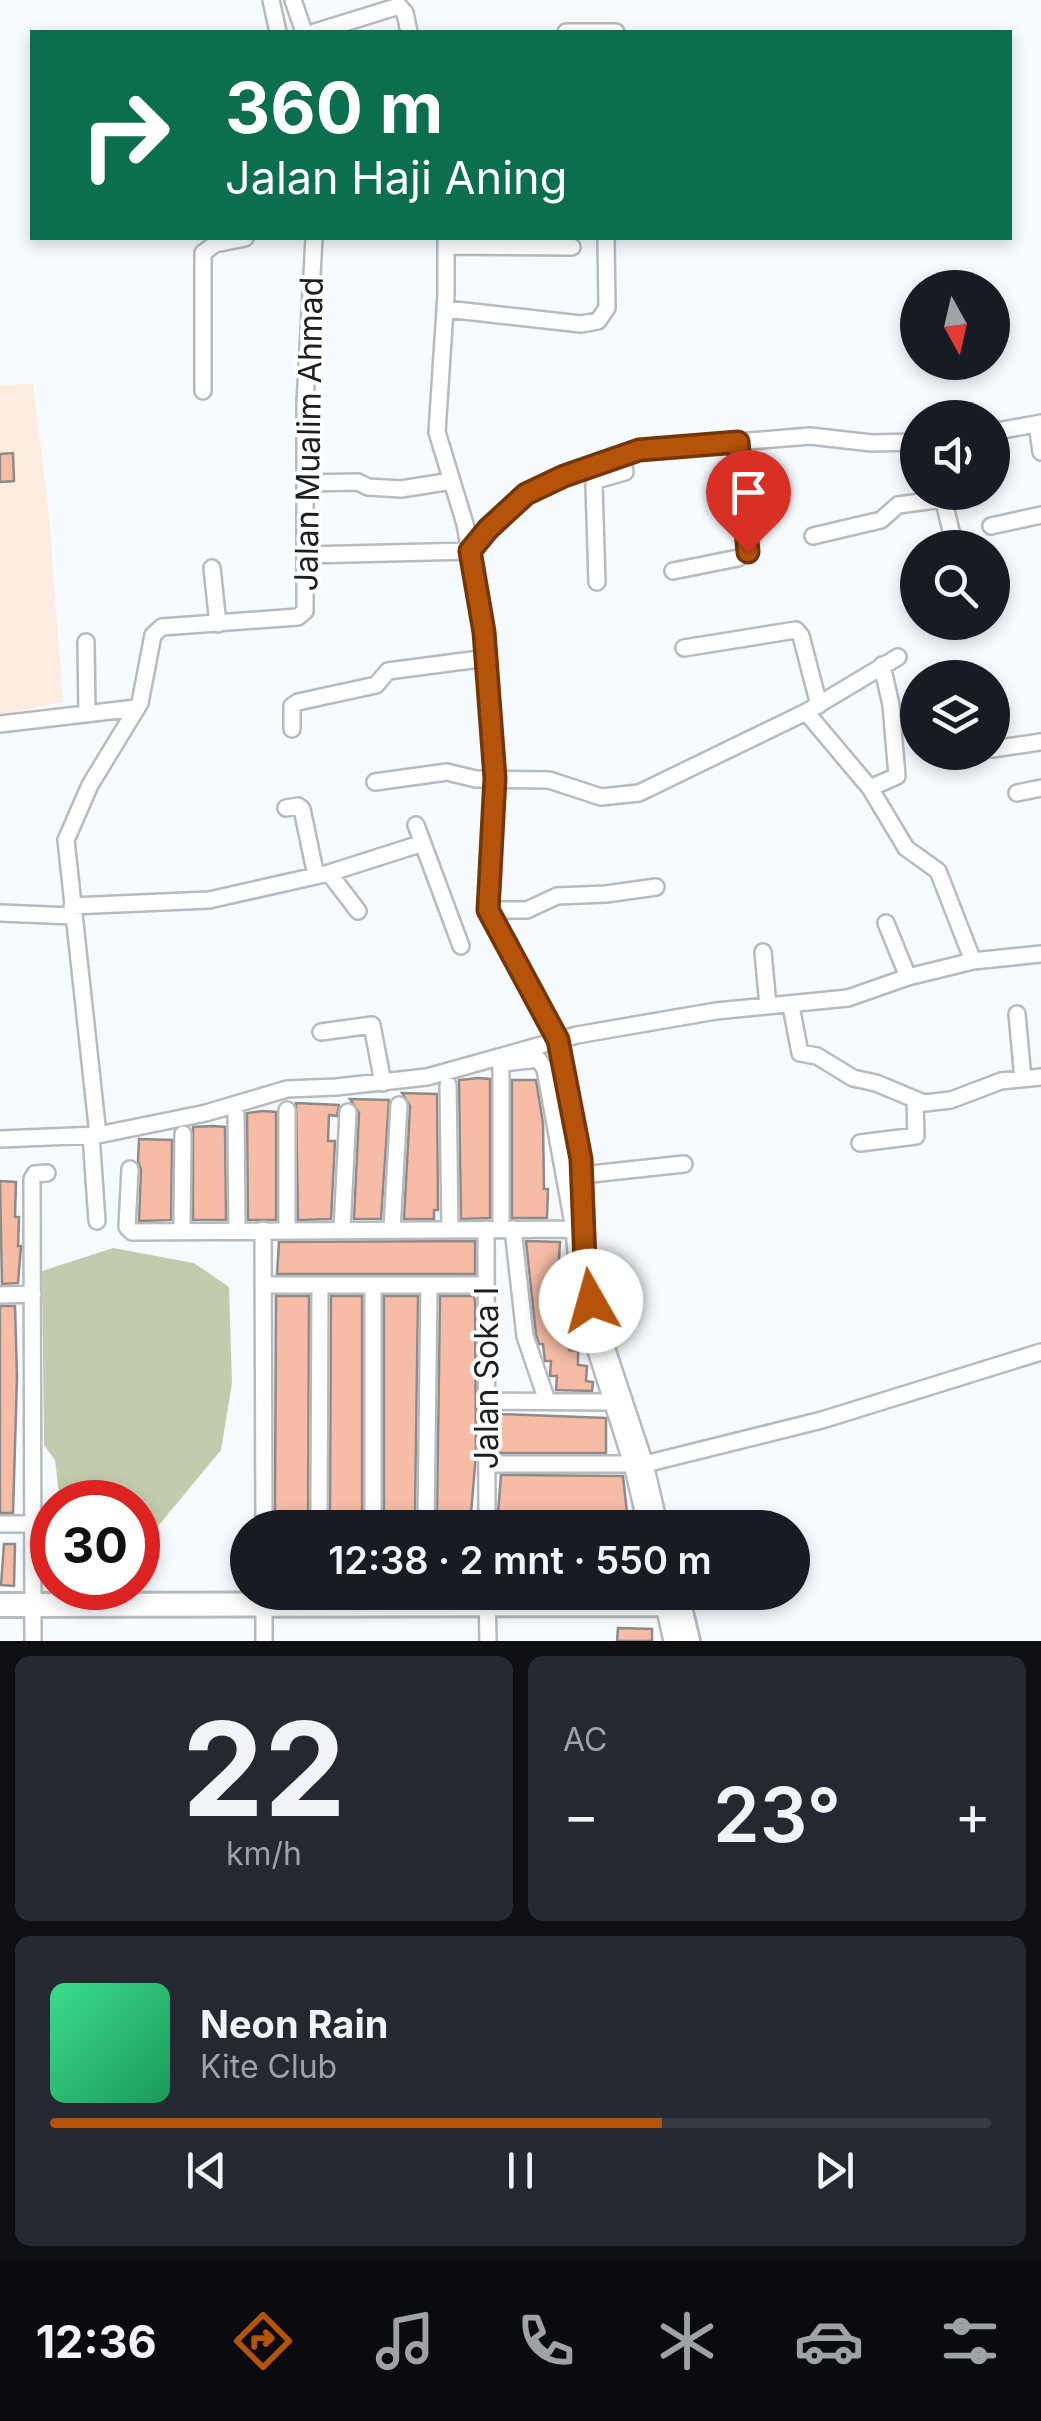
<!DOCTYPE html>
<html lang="id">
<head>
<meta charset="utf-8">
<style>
	:root { --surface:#171b24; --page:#242831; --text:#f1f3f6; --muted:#9ea1a6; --line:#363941; --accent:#b45309 }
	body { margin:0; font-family:Inter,sans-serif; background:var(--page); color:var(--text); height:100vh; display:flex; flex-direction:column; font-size:38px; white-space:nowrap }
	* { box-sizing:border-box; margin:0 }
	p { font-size:32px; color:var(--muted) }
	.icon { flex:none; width:55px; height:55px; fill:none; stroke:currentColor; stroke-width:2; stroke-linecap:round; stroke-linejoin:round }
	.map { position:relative; height:1641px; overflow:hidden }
	.panel { display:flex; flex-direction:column; gap:15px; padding:15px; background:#0d0f14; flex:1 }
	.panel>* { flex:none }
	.banner { position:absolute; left:30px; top:30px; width:982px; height:210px; border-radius:0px; box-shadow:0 5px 15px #0003; background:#0b6e4f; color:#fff; overflow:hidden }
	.needle { width:65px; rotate:172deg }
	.tools { position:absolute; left:900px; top:270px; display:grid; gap:20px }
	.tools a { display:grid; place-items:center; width:110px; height:110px; border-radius:50%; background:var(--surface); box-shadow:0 5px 15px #0003; font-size:50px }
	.speed { position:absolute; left:30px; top:1480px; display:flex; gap:20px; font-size:50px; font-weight:700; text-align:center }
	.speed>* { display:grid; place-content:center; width:130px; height:130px; border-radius:50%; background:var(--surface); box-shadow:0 5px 15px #0003; line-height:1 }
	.speed .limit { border:15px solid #d22; background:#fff; color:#111 }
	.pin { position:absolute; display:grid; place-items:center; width:85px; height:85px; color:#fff; margin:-102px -42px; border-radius:50% 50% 50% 0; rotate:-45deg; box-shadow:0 0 10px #0007 }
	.pin .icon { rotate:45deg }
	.me { position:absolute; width:110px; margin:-55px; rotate:353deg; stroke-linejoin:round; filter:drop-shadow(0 0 8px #0008) }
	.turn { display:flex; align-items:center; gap:35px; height:210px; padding:0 30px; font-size:45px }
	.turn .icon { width:130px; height:130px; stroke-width:2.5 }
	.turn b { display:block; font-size:70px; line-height:85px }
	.big { font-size:75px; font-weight:600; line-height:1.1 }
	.panel .widget { flex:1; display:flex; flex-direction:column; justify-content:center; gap:15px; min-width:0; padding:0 35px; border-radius:15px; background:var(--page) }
	.panel .dial { align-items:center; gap:0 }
	.dial b { font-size:130px; line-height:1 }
	.song { display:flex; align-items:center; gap:30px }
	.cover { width:120px; height:120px; border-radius:15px; background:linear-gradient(135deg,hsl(150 70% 55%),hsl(150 70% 35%)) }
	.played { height:10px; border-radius:5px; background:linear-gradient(90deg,var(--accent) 65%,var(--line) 65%) }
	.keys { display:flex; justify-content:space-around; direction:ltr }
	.heat { display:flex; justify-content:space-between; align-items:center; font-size:55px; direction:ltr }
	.panel .tiles { flex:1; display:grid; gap:15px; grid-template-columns:1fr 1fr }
	.widget:last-child { grid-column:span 2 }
	.trip { position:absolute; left:230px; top:1510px; width:580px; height:100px; border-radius:50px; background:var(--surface); box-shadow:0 5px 15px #0003; font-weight:600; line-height:100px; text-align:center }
	.dock { display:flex; height:160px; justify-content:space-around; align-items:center; background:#090b0e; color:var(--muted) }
	.dock .icon { width:70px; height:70px }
	.dock .current { color:var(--accent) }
	.dock b { font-size:45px; color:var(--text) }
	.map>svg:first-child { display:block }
	.commercial { fill:#fdede1 }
	.green { fill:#c2ccac }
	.building { fill:#f6bca5; stroke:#908a88; stroke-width:2.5 }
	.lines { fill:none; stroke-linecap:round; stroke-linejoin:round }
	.street-casing { stroke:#b7bbbf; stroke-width:20 }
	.secondary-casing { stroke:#b7bbbf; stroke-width:28 }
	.street { stroke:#fff; stroke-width:15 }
	.secondary { stroke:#fff; stroke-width:22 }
	.route-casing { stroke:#753606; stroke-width:25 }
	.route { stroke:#b45309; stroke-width:18 }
	.labels { text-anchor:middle; stroke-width:8; stroke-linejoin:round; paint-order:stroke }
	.street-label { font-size:32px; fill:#1d1f20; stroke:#fff }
</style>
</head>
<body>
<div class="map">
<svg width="1041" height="1641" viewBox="0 0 1041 1641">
	<rect width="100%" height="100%" fill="#f6fbff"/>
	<!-- commercial -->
	<path class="commercial" d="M33 384 48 504 63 702 0 715V385Z"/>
	<!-- green -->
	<path class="green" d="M113 1248 194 1263 229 1287 232 1383 221 1450 154 1531 138 1532V1502H60L55 1460 44 1445 42 1271Z"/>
	<!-- building -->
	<path class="building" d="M13 453 14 481 0 482V454Z
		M478 1078 490 1079V1218L461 1219 459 1080Z
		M512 1080H536L543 1123 544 1189H548L547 1218H512Z
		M402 1093 437 1094 438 1210H434V1219H404L410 1106Z
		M350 1099 389 1100 381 1219H354L359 1113Z
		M296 1103 339 1105 337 1116 329 1115 328 1141H335L331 1219 298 1220Z
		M263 1111 276 1112V1220H248L247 1113Z
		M213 1126 225 1127 226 1220H193V1127Z
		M139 1139 172 1140 171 1220 139 1221 141 1170 138 1161Z
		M0 1181 16 1182 15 1217H19L18 1246H21L18 1283 2 1284Z
		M475 1241V1274H277L279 1242Z
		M526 1241 560 1242 559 1260H563L561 1296H564L563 1315 567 1316 569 1350 578 1351V1365L587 1366 586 1381 593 1382 592 1391 556 1390 557 1376H550L551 1361H545L543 1344H539L536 1334Z
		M276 1296H309L308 1513H275Z
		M331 1296H362V1513H330Z
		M384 1296H418L415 1513H384Z
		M440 1296H474L475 1302 476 1454 471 1513H437Z
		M0 1306H15L17 1377 13 1513H0Z
		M498 1414 606 1418V1453H498Z
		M501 1475 623 1476 627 1513H498Z
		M4 1544H15L14 1586 1 1585Z
		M618 1628 652 1629V1641H617Z"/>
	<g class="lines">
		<defs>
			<path id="street" d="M271 0 278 32
				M293 0 304 32
				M315 32 399 6 405 13 409 32
				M566 32H616
				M446 238V294L437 432 465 524 484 632 495 778 488 910 559 1041 581 1159 585 1262 591 1301 645 1464 660 1528
				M446 246 572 247
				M446 309 581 324 598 321 607 308 606 238
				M203 391V253L215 244 245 238
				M1037 424 1041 452
				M992 432 1041 423
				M305 483 358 482 368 487 401 489 452 481
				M942 493 955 548
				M991 526 1041 515
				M813 536 881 520 898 505 944 499
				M470 551 526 494 564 476 639 450 810 436 872 443 918 442
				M307 555 470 551
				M212 568 218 624
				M673 571 738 558 748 552 738 441
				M597 582 594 485 597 480 625 472 621 455
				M86 642 87 714
				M684 648 796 630 801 636 819 705
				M806 712 870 788 906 848 938 871 973 961
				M0 724 136 708
				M292 729V706L298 702 376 685 388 671 487 658
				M992 749 1041 742
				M970 755 981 752
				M375 782 447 772 476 779 549 780 601 797 639 793 806 712 898 657
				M870 788 897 776 891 705 882 665
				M1017 793 1041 788
				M286 808 298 806 302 809 316 876
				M416 825 461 946
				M329 873 358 911
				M72 906 209 900 329 873 423 843
				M488 910H527L557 896 606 894 656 887
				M0 913 73 916
				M886 923 908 977
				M763 952 768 1006
				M791 1006 800 1053 817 1056 853 1078 876 1083 924 1103 951 1100 1001 1081 1041 1077
				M1017 1014 1023 1079
				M321 1032 372 1025 383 1083
				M448 1085 450 1230
				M287 1110V1230
				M236 1114 237 1231
				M91 1135 97 1221
				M98 1135 66 840 90 785 140 703 153 635 162 627 298 617 305 611V403L314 238
				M0 1139 98 1135 206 1113 287 1089 336 1087 427 1077 577 1035 716 1011 848 998 908 977 973 961 1041 954
				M860 1143 916 1136 915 1102
				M130 1169 127 1227 132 1232 574 1229
				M582 1175 684 1164
				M392 1229 399 1105
				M486 1229 487 1528
				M501 1229V1067L504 1063 538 1059 545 1069 574 1229 580 1300 632 1464 647 1528
				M513 1229 525 1336 547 1401
				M263 1230 264 1528
				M342 1230 348 1112
				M182 1231 183 1134
				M263 1285H486
				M0 1295 33 1294
				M487 1401 610 1402
				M487 1464H632
				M645 1464 822 1420 1041 1352
				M0 1524H33
				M264 1524H646
				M319 1524 320 1285
				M373 1524V1285
				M426 1524 429 1285
				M264 1592V1641
				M487 1592 488 1641
				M661 1592 672 1641
				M33 1641 32 1179 35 1174 47 1173"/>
			<path id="secondary" d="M0 1605 679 1604 688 1641"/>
		</defs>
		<!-- street casing -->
		<use href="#street" class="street-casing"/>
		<!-- secondary casing -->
		<use href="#secondary" class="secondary-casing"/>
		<!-- street -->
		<use href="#street" class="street"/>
		<!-- secondary -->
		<use href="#secondary" class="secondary"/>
	</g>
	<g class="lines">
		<defs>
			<path id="route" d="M591 1301 585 1262 581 1159 558 1040 488 910 495 778 484 632 470 551 488 529 526 494 564 476 639 450 738 442 748 552"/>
		</defs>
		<!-- route casing -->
		<use href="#route" class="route-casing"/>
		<!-- route -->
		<use href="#route" class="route"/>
	</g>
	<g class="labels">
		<!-- street labels -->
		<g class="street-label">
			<text transform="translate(309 434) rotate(-89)" y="11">Jalan Mualim Ahmad</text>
			<text transform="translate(487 1378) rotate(-90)" y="11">Jalan Soka I</text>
		</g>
	</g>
</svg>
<div class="tools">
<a><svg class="needle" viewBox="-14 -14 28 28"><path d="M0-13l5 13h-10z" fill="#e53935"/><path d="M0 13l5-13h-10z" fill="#9ea1a6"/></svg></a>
<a><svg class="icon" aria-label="sound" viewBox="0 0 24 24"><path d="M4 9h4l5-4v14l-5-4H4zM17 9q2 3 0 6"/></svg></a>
<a><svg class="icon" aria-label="search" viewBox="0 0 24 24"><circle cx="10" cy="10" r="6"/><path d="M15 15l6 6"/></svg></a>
<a><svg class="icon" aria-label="layers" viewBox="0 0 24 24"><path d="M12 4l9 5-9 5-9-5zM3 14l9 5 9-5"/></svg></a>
</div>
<div class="speed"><div class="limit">30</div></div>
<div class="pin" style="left:748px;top:552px;background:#d93025"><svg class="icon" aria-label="arrive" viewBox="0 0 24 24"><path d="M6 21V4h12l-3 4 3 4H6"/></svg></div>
<svg class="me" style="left:591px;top:1301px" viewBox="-20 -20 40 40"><circle r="19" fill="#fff"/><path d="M0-13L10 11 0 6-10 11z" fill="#b45309"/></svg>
<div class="trip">12:38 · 2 mnt · 550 m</div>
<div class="banner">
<div class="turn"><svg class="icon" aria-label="right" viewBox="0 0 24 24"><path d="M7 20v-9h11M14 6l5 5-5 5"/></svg><div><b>360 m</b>Jalan Haji Aning</div></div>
</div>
</div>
<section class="panel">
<div class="tiles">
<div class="widget dial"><b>22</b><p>km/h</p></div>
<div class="widget"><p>AC</p>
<div class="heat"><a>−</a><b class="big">23°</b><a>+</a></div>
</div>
<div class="widget">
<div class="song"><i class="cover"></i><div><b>Neon Rain</b><p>Kite Club</p></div></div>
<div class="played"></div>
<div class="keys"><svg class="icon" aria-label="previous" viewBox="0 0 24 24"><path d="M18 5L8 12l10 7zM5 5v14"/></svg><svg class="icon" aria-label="pause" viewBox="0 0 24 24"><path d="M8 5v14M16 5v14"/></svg><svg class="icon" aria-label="next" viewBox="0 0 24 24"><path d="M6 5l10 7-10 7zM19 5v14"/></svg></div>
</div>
</div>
</section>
<nav class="dock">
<b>12:36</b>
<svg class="icon current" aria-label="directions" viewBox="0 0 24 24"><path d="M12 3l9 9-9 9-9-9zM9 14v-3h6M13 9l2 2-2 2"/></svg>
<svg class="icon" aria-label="music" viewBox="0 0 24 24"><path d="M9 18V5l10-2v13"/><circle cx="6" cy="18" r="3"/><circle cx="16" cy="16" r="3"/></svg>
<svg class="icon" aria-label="phone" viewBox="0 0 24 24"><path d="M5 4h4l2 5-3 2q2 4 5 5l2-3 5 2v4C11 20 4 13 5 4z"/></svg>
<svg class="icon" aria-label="climate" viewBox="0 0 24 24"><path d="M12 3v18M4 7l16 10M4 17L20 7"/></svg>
<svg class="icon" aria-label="car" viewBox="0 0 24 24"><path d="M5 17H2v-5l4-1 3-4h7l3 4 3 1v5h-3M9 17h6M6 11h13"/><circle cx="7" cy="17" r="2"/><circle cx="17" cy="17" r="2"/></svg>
<svg class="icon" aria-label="filters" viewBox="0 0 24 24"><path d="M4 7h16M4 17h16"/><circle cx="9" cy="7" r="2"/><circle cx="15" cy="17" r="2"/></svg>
</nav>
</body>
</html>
